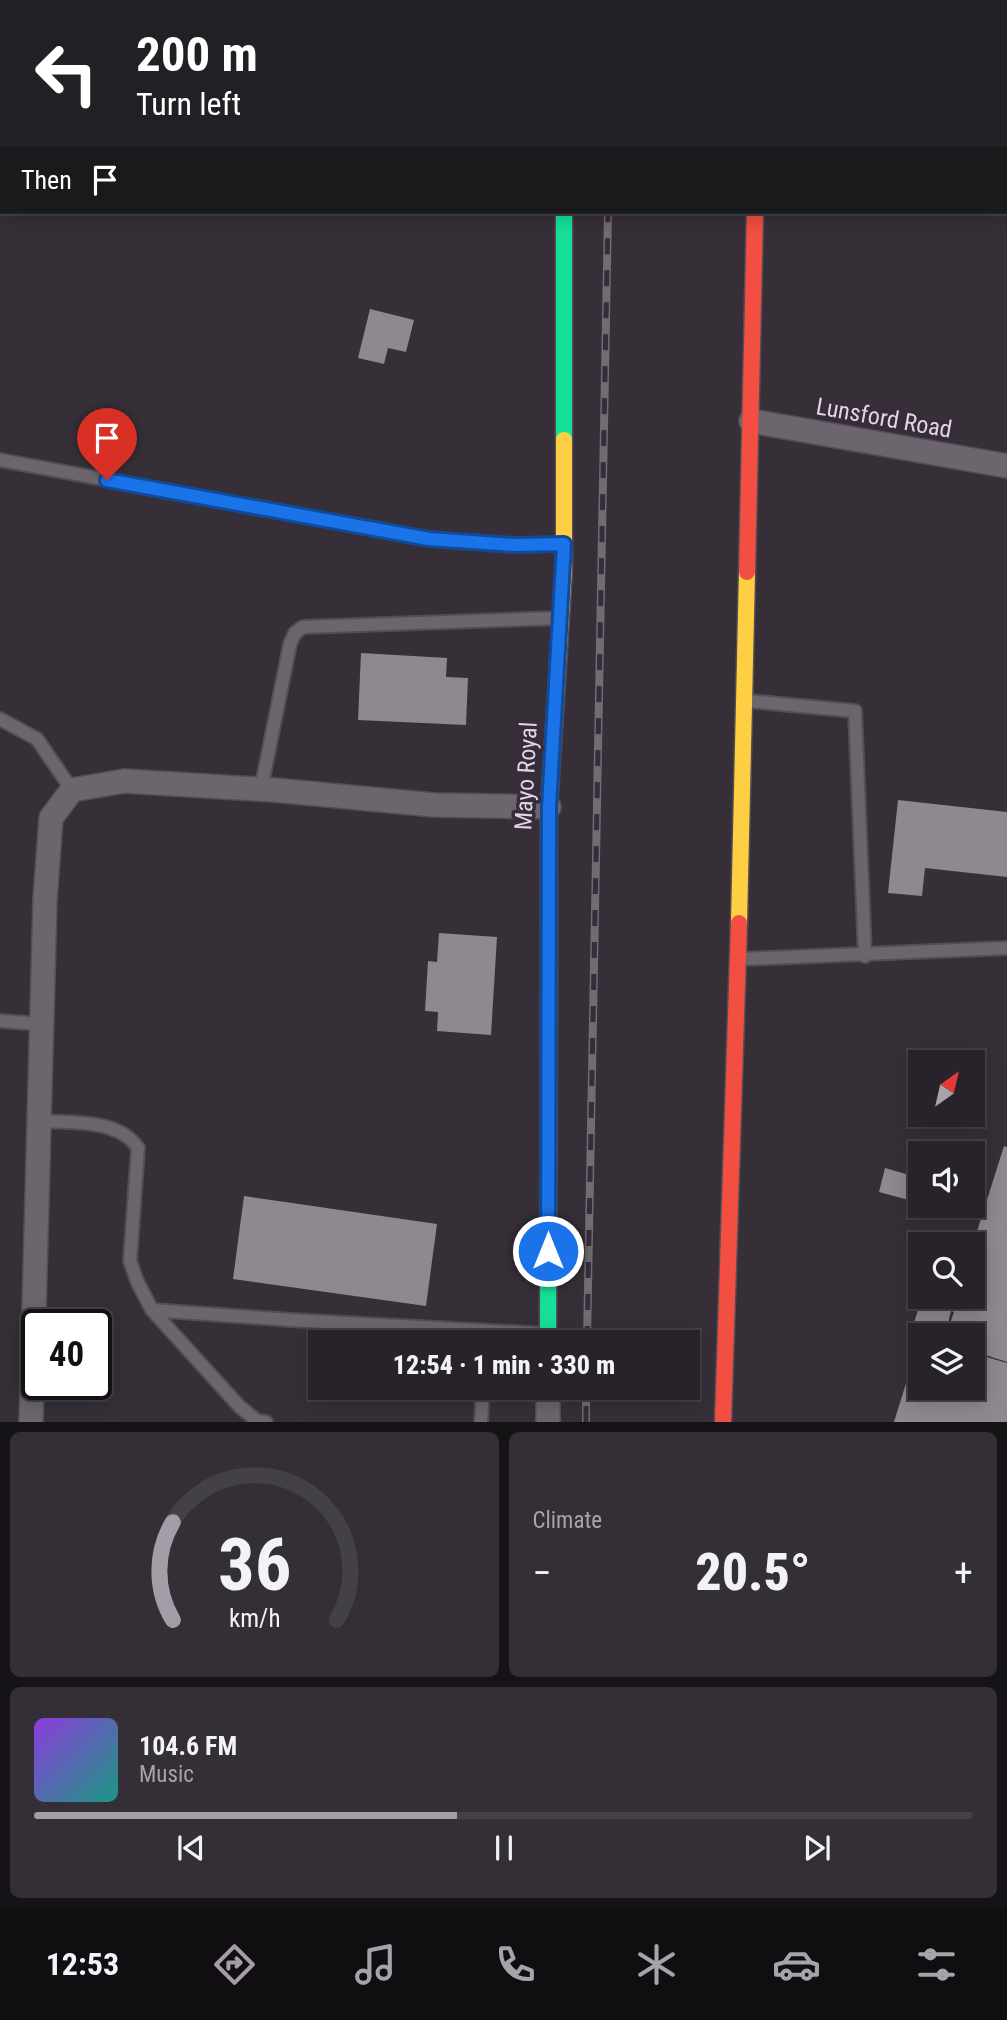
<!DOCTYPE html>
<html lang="en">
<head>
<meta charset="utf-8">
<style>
	:root { --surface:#28232a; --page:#342f36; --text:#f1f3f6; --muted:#a5a4a8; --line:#444047; --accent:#a49ca6 }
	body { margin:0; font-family:"Roboto Condensed",sans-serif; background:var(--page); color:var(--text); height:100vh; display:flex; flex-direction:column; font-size:26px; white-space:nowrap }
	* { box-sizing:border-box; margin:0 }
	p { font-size:23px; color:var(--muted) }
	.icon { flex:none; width:38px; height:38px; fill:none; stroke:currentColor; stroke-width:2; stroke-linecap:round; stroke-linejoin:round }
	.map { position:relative; height:1422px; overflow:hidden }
	.drawer { display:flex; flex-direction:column; gap:10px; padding:10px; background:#161317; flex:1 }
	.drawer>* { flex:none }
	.top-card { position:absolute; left:0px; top:0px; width:1008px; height:214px; box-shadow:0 4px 18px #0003,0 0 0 2px var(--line); background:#202124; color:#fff; overflow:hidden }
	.needle { width:46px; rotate:34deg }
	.fabs { position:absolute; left:908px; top:1050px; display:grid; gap:14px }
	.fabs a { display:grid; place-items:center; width:77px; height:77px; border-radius:0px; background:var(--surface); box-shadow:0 4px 18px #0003,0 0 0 2px var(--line); font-size:35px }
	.speed { position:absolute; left:21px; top:1309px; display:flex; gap:14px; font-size:35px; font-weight:700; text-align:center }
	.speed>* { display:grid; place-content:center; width:91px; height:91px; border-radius:50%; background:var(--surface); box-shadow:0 4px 18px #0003,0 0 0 2px var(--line); line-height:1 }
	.speed .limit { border:4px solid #111; border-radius:10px; background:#fff; color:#111 }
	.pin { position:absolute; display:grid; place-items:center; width:60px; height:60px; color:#fff; margin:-72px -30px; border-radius:50% 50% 50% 0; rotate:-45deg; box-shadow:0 0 7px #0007 }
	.pin .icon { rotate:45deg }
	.me { position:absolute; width:77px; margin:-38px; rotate:0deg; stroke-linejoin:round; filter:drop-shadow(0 0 5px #0008) }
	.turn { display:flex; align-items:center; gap:24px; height:147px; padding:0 21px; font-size:32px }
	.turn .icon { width:91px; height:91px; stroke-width:2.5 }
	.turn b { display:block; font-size:49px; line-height:60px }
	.then { display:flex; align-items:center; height:66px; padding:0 21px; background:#0003; gap:14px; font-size:26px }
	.big { font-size:52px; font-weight:800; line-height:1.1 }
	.drawer .card { flex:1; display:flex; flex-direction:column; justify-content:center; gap:10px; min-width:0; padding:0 24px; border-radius:10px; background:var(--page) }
	.drawer .dial { align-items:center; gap:0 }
	.dial svg { height:182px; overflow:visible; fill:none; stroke:var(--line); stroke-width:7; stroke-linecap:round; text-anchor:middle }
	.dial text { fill:var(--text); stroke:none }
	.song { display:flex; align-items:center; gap:21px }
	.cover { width:84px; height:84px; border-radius:10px; background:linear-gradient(135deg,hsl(270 70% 55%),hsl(170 70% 35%)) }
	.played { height:7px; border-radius:4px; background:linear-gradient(90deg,var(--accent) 45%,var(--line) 45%) }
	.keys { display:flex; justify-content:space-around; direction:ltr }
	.heat { display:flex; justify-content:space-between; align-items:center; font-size:38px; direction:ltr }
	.drawer .tiles { flex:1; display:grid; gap:10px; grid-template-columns:1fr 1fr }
	.card:last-child { grid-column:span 2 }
	.trip { position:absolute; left:308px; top:1330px; width:392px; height:70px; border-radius:0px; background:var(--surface); box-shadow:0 4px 18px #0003,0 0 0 2px var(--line); font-weight:800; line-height:70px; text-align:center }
	.tabs { display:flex; height:112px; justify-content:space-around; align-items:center; background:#100e11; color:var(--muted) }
	.tabs .icon { width:49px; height:49px }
	.tabs .current { color:var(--accent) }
	.tabs b { font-size:32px; color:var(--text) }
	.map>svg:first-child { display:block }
	.building { fill:#8f8891 }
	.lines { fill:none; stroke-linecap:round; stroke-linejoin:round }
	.lane-casing { stroke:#544d55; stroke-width:16 }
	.street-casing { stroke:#544d55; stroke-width:26 }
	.fast-casing { stroke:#544d55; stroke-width:19 }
	.slow-casing { stroke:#544d55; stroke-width:19 }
	.jam-casing { stroke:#544d55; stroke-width:19 }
	.lane { stroke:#6c656d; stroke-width:12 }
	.street { stroke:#6c656d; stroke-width:23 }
	.fast { stroke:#16e098; stroke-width:16 }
	.slow { stroke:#ffcf43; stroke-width:16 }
	.jam { stroke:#f24e42; stroke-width:16 }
	.rail-casing { stroke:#716b72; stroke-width:8 }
	.rail { stroke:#382b3c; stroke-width:5; stroke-dasharray:16; stroke-linecap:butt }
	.route-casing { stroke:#114b97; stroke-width:18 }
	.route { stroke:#1a73e8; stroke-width:12 }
	.labels { text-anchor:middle; stroke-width:7; stroke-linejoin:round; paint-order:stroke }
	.street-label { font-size:24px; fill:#dfd7e1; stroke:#382b3c }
</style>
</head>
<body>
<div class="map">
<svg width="1007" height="1422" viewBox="0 0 1007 1422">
	<rect width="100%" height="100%" fill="#362f38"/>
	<!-- building -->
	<path class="building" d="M370 309 414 320 406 352 388 348 384 364 358 358Z
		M361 653 447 658 446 677 468 678 466 725 358 720Z
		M898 800 1007 812V877L925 868 922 896 888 893Z
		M439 933 497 937 491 1035 437 1031 438 1012 425 1011 428 961 437 962Z
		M1004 1146 1007 1147V1362L973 1351V1335H946L954 1312 951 1311 946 1332 914 1323 922 1297H973V1244Z
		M885 1168 920 1178V1203L879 1192Z
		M244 1196 437 1224 426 1306 233 1279Z
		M939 1234 971 1243V1244H936Z
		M916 1351 920 1353V1388H973V1353L1007 1363V1422H894Z"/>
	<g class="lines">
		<defs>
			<path id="lane" d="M586 0V2
				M0 460 429 539 515 545 563 544
				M747 701 855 711 865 956
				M0 719 37 739 72 790
				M261 789 290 644 295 633 303 627 560 618
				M742 959 1007 948
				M0 1021 42 1024
				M38 1121C69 1123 118 1118 138 1148L130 1261 137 1281 152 1310 291 1320 547 1334
				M152 1310 239 1406 257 1421 266 1422
				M481 1422 483 1388"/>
			<path id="street" d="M751 421 1007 466
				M31 1422 45 900 51 818 72 790 124 781 274 790 434 805 549 807
				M548 1422V1388"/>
			<path id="fast" d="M760 0V2
				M564 212V440
				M548 1342 549 980"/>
			<path id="slow" d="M739 923 747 572
				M549 980V807L564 569V440"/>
			<path id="jam" d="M747 572 755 212
				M723 1422 739 923"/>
		</defs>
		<!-- lane casing -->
		<use href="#lane" class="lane-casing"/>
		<!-- street casing -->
		<use href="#street" class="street-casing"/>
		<!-- fast casing -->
		<use href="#fast" class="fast-casing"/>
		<!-- slow casing -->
		<use href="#slow" class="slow-casing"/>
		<!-- jam casing -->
		<use href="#jam" class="jam-casing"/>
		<!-- lane -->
		<use href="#lane" class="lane"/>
		<!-- street -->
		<use href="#street" class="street"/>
		<!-- fast -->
		<use href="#fast" class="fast"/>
		<!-- slow -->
		<use href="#slow" class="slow"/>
		<!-- jam -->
		<use href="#jam" class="jam"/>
		<defs>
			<path id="rail" d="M614 2V0
				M587 1342 608 212
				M586 1422V1388"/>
		</defs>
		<!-- rail casing -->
		<use href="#rail" class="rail-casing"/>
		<!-- rail -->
		<use href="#rail" class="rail"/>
	</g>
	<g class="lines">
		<defs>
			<path id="route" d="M107 480 429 539 515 545 564 544 549 807 548 1251"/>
		</defs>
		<!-- route casing -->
		<use href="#route" class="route-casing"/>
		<!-- route -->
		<use href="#route" class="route"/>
	</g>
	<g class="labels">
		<!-- street labels -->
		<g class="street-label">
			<text transform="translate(884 418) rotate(10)" y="8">Lunsford Road</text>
			<text transform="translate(526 776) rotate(-87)" y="8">Mayo Royal</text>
		</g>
	</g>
</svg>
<div class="fabs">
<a><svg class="needle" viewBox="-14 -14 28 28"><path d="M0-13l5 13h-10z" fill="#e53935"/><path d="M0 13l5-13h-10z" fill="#a5a4a8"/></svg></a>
<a><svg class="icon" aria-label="sound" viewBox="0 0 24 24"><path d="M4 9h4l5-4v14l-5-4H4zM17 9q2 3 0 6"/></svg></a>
<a><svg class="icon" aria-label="search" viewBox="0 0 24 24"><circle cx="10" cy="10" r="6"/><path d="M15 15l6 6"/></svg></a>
<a><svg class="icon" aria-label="layers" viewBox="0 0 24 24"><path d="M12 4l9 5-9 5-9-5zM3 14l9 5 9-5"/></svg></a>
</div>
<div class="speed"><div class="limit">40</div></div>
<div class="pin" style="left:107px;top:480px;background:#d93025"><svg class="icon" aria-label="arrive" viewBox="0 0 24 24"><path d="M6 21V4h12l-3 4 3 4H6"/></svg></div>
<svg class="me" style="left:548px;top:1251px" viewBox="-20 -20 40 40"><circle r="17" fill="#1a73e8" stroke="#fff" stroke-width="3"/><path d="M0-11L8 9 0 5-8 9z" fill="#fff"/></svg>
<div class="trip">12:54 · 1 min · 330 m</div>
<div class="top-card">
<div class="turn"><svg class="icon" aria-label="left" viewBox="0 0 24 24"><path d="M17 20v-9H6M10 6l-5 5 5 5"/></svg><div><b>200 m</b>Turn left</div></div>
<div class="then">Then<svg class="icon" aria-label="arrive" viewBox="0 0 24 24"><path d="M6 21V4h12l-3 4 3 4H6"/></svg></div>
</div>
</div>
<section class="drawer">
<div class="tiles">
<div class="card dial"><svg viewBox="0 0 100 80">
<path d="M14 69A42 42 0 1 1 86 69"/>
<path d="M14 69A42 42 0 0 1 14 26" stroke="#a49ca6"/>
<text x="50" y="56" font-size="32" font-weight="700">36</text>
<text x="50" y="72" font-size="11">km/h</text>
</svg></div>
<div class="card"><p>Climate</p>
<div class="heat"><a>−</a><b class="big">20.5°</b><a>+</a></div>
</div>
<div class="card">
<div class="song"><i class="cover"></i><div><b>104.6 FM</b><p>Music</p></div></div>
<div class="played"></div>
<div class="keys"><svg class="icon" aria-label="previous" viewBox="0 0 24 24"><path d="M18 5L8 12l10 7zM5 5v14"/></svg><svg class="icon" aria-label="pause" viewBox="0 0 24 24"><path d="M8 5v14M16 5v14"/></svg><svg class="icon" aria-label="next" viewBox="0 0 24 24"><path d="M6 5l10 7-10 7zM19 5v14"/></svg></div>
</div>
</div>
</section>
<nav class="tabs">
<b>12:53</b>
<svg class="icon current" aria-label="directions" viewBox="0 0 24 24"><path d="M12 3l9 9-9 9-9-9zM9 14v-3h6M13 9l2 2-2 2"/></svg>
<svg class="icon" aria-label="music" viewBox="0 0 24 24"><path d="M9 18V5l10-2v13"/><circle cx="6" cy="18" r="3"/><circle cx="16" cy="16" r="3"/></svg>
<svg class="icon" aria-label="phone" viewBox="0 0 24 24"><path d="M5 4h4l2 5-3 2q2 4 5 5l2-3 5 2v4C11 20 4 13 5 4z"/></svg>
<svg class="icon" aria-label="climate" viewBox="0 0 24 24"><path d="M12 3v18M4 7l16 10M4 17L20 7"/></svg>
<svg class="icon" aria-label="car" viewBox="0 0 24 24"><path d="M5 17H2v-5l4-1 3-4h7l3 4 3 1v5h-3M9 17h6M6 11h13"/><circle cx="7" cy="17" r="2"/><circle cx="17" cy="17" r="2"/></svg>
<svg class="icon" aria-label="filters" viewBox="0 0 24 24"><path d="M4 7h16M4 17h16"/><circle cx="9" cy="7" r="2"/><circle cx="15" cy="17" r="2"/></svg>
</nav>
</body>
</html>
